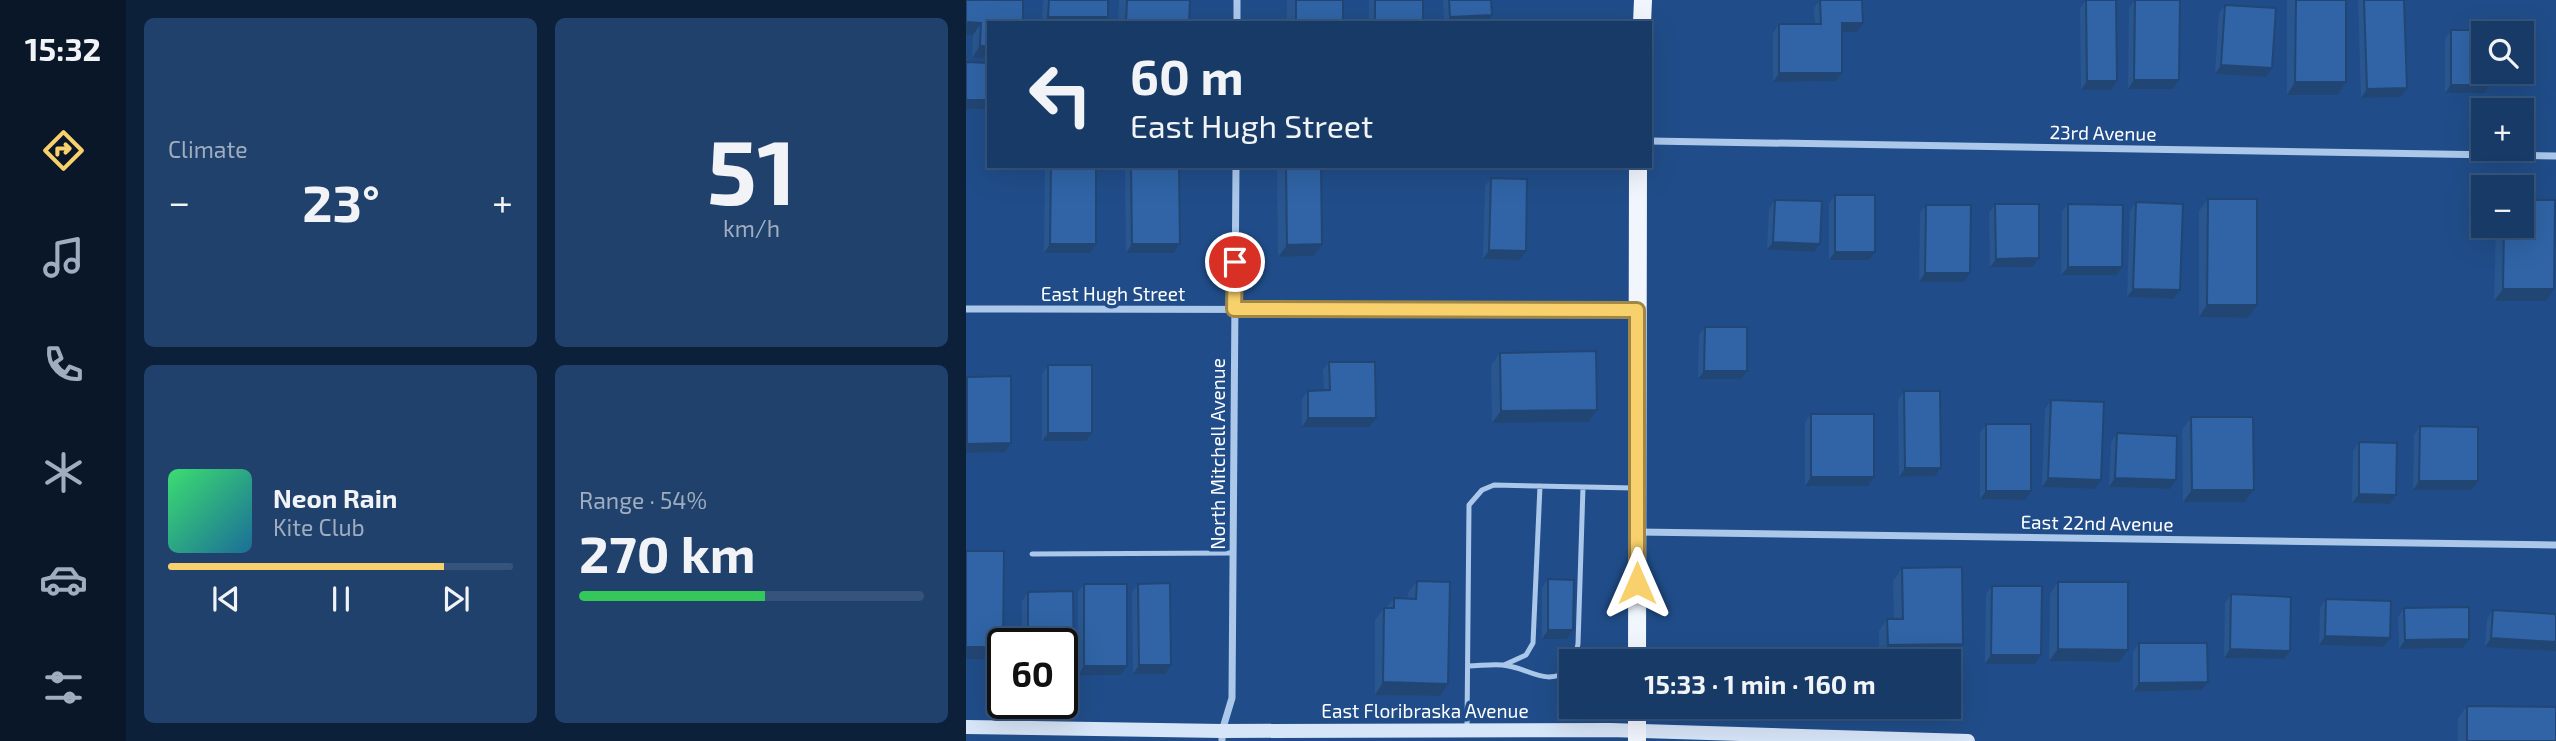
<!DOCTYPE html>
<html lang="en">
<head>
<meta charset="utf-8">
<style>
	:root { --surface:#183a67; --page:#21416d; --text:#f1f3f6; --muted:#9fadc0; --line:#36547b; --accent:#f8d06c }
	body { margin:0; font-family:"Exo 2",sans-serif; background:var(--page); color:var(--text); height:100vh; display:flex; flex-direction:column; font-size:26px; white-space:nowrap }
	* { box-sizing:border-box; margin:0 }
	p { font-size:23px; color:var(--muted) }
	.icon { flex:none; width:38px; height:38px; fill:none; stroke:currentColor; stroke-width:2; stroke-linecap:round; stroke-linejoin:round }
	.map { position:relative; flex:1; overflow:hidden }
	.panel { display:flex; flex-direction:column; gap:18px; padding:18px; background:#0d2039; width:840px }
	.panel>* { flex:none }
	.banner { position:absolute; left:21px; top:21px; width:665px; height:147px; border-radius:0px; box-shadow:0 7px 28px #0002,0 0 0 2px var(--line); background:#183a67; color:var(--text); overflow:hidden }
	.fabs { position:absolute; left:1505px; top:21px; display:grid; gap:14px }
	.fabs a { display:grid; place-items:center; width:63px; height:63px; border-radius:0px; background:var(--surface); box-shadow:0 7px 28px #0002,0 0 0 2px var(--line); font-size:35px }
	.speed { position:absolute; left:21px; top:628px; display:flex; gap:14px; font-size:35px; font-weight:700; text-align:center }
	.speed>* { display:grid; place-content:center; width:91px; height:91px; border-radius:50%; background:var(--surface); box-shadow:0 7px 28px #0002,0 0 0 2px var(--line); line-height:1 }
	.speed .limit { border:4px solid #111; border-radius:10px; background:#fff; color:#111 }
	.pin { position:absolute; display:grid; place-items:center; width:60px; height:60px; color:#fff; margin:-30px; border:4px solid #fff; border-radius:50%; box-shadow:0 2px 7px #0007 }
	.me { position:absolute; width:77px; margin:-38px; rotate:0deg; stroke-linejoin:round; filter:drop-shadow(0 0 5px #0008) }
	.turn { display:flex; align-items:center; gap:24px; height:147px; padding:0 28px; font-size:32px }
	.turn .icon { width:91px; height:91px; stroke-width:2.5 }
	.turn b { display:block; font-size:49px; line-height:60px }
	.big { font-size:52px; font-weight:700; line-height:1.1 }
	.panel .card { flex:1; display:flex; flex-direction:column; justify-content:center; gap:10px; min-width:0; padding:0 24px; border-radius:10px; background:var(--page) }
	.panel .dial { align-items:center; gap:0 }
	.dial b { font-size:91px; line-height:1 }
	.song { display:flex; align-items:center; gap:21px }
	.cover { width:84px; height:84px; border-radius:10px; background:linear-gradient(135deg,hsl(140 70% 55%),hsl(200 70% 35%)) }
	.played { height:7px; border-radius:4px; background:linear-gradient(90deg,var(--accent) 80%,var(--line) 80%) }
	.keys { display:flex; justify-content:space-around; direction:ltr }
	.heat { display:flex; justify-content:space-between; align-items:center; font-size:38px; direction:ltr }
	.charge { height:10px; border-radius:5px; background:linear-gradient(90deg,#34c759 54%,var(--line) 0) }
	.panel .tiles { flex:1; display:grid; gap:18px; grid-template-columns:repeat(2,1fr) }
	.trip { position:absolute; left:593px; top:649px; width:402px; height:70px; border-radius:0px; background:var(--surface); box-shadow:0 7px 28px #0002,0 0 0 2px var(--line); font-weight:700; line-height:70px; text-align:center }
	main { display:flex; flex:1; min-height:0 }
	.tabs { display:flex; flex-direction:column; width:126px; justify-content:space-around; align-items:center; background:#0a1729; color:var(--muted) }
	.tabs .icon { width:49px; height:49px }
	.tabs .on { color:var(--accent) }
	.tabs b { font-size:32px; color:var(--text) }
	.map>svg:first-child { display:block }
	.lines { fill:none; stroke-linecap:round; stroke-linejoin:round }
	.lane { stroke:#abc8eb; stroke-width:5 }
	.street { stroke:#abc8eb; stroke-width:7 }
	.secondary { stroke:#d7e5f8; stroke-width:14 }
	.primary { stroke:#f0f5fe; stroke-width:18 }
	.wall { fill:#29568f }
	.shaded-wall { fill:#224674 }
	.building { fill:#3064a6; stroke:#224674; stroke-width:2 }
	.route-casing { stroke:#a18746; stroke-width:18 }
	.route { stroke:#f8d06c; stroke-width:12 }
	.labels { text-anchor:middle; stroke-width:7; stroke-linejoin:round; paint-order:stroke }
	.street-label { font-size:19px; fill:#fff; stroke:#204d89 }
</style>
</head>
<body>
<main>
<nav class="tabs">
<b>15:32</b>
<svg class="icon on" aria-label="directions" viewBox="0 0 24 24"><path d="M12 3l9 9-9 9-9-9zM9 14v-3h6M13 9l2 2-2 2"/></svg>
<svg class="icon" aria-label="music" viewBox="0 0 24 24"><path d="M9 18V5l10-2v13"/><circle cx="6" cy="18" r="3"/><circle cx="16" cy="16" r="3"/></svg>
<svg class="icon" aria-label="phone" viewBox="0 0 24 24"><path d="M5 4h4l2 5-3 2q2 4 5 5l2-3 5 2v4C11 20 4 13 5 4z"/></svg>
<svg class="icon" aria-label="climate" viewBox="0 0 24 24"><path d="M12 3v18M4 7l16 10M4 17L20 7"/></svg>
<svg class="icon" aria-label="car" viewBox="0 0 24 24"><path d="M5 17H2v-5l4-1 3-4h7l3 4 3 1v5h-3M9 17h6M6 11h13"/><circle cx="7" cy="17" r="2"/><circle cx="17" cy="17" r="2"/></svg>
<svg class="icon" aria-label="filters" viewBox="0 0 24 24"><path d="M4 7h16M4 17h16"/><circle cx="9" cy="7" r="2"/><circle cx="15" cy="17" r="2"/></svg>
</nav>
<section class="panel">
<div class="tiles">
<div class="card"><p>Climate</p>
<div class="heat"><a>−</a><b class="big">23°</b><a>+</a></div>
</div>
<div class="card dial"><b>51</b><p>km/h</p></div>
<div class="card">
<div class="song"><i class="cover"></i><div><b>Neon Rain</b><p>Kite Club</p></div></div>
<div class="played"></div>
<div class="keys"><svg class="icon" aria-label="previous" viewBox="0 0 24 24"><path d="M18 5L8 12l10 7zM5 5v14"/></svg><svg class="icon" aria-label="pause" viewBox="0 0 24 24"><path d="M8 5v14M16 5v14"/></svg><svg class="icon" aria-label="next" viewBox="0 0 24 24"><path d="M6 5l10 7-10 7zM19 5v14"/></svg></div>
</div>
<div class="card"><p>Range · 54%</p><b class="big">270 km</b><div class="charge"></div></div>
</div>
</section>
<div class="map">
<svg width="1590" height="741" viewBox="0 0 1590 741">
	<rect width="100%" height="100%" fill="#204d89"/>
	<g class="lines">
		<!-- lane -->
		<path class="lane" d="M66 554 267 553
			M608 662 612 644 617 487
			M538 665 560 655 567 643 574 486
			M502 666C513 666 525 664 536 665 564 667 577 688 606 669
			M501 728 503 505 516 490 528 485 668 488"/>
		<!-- street -->
		<path class="street" d="M271 23V0
			M684 141 1590 156
			M0 309 671 310
			M672 532 1590 545
			M256 741V731L266 698 270 166"/>
		<!-- secondary -->
		<path class="secondary" d="M0 727 256 731 644 730 1002 741"/>
		<!-- primary -->
		<path class="primary" d="M676 23 677 0
			M671 662 672 166
			M671 707V741"/>
	</g>
	<!-- wall -->
	<path class="wall" d="M0 0 57 23 23 58H6L7 35H0Z
		M77 0H142V17L138 23H76Z
		M153 0H224L223 23H152Z
		M321 0H377V23H321Z
		M403 0H457V21L455 23H403Z
		M477 0H525L526 15 521 23H478Z
		M854 0H896L891 32H876V73L870 81 807 82V33L813 24H849L848 8Z
		M1120 0 1145 90H1115L1114 8Z
		M1169 0H1214L1207 89H1162L1163 8Z
		M1321 0H1380L1372 95H1321Z
		M1392 0H1438L1435 97 1395 98Z
		M1259 5 1300 77 1249 74 1253 13Z
		M1485 30 1518 93H1479V39Z
		M79 166H130V244L124 253H78Z
		M159 166H213L214 244 208 253H160Z
		M311 166H355L356 244 348 256 312 257Z
		M525 178 554 260 517 259 519 186Z
		M869 195 903 260H863V204Z
		M1242 199 1291 305 1282 318 1233 317V211Z
		M809 200 854 244 848 252 801 250 803 209Z
		M1170 202 1214 290 1208 299 1161 297 1164 211Z
		M1029 204 1067 267H1024L1023 213Z
		M1102 204 1150 275H1095L1096 212Z
		M960 205 998 282H953L954 213Z
		M1530 226H1556L1588 289 1580 301H1528Z
		M739 327 781 371 775 379H732L733 335Z
		M534 353 622 422 526 423 525 365Z
		M363 362 410 418 404 427H336V399L342 391 358 390 357 370Z
		M82 365 126 433 120 441H76V374Z
		M1 377 39 452 0 453V379Z
		M938 391 975 468 969 476 933 477 932 400Z
		M1085 400 1135 480 1129 489 1076 487 1079 409Z
		M845 414 902 486H839V422Z
		M1225 417 1288 490 1279 502H1217L1216 430Z
		M1020 424 1059 500 1014 499V433Z
		M1454 426 1506 490H1447L1448 435Z
		M1151 433 1204 489 1143 487 1145 442Z
		M1393 442 1424 504 1386 503 1387 451Z
		M936 568 997 644 988 657H958V662H902V658L908 649 913 650V631L921 619H928L927 581Z
		M582 579 607 630 601 639H576V588Z
		M451 581 474 696 409 695V620L418 608H420L428 598H442V593Z
		M1092 582 1153 662 1083 661 1084 594Z
		M118 584 161 666 155 675H112V592Z
		M172 584 199 674H167L166 592Z
		M1026 586 1069 664H1019L1020 594Z
		M107 591 108 665 102 674H96V644H56V601L62 592Z
		M1265 594 1324 651 1318 659 1258 658 1259 603Z
		M1360 599 1424 638 1418 647 1353 645 1354 608Z
		M1438 608 1503 639 1497 648 1433 649 1432 617Z
		M1527 610 1590 614 1519 647 1521 619Z
		M1173 643 1236 690 1167 692V652Z
		M1501 706 1590 741H1492V718Z"/>
	<!-- shaded-wall -->
	<path class="shaded-wall" d="M526 15 521 23H480L484 17Z
		M82 17H142L138 23H79Z
		M457 21 455 23H408L409 22Z
		M0 22 15 23 7 35H0Z
		M876 23H897L891 32H870Z
		M14 46H23V58H6Z
		M1255 65 1306 68 1300 77 1249 74Z
		M813 73H876L870 81 807 82Z
		M1168 80H1213L1207 89H1162Z
		M1121 81H1151L1145 90H1115Z
		M1329 82H1380L1372 95H1321Z
		M1485 85H1524L1518 93H1479Z
		M1441 88 1435 97 1395 98 1401 89Z
		M0 100H23V109H0Z
		M807 242 854 244 848 252 801 250Z
		M84 244H130L124 253H78Z
		M166 244H214L208 253H160Z
		M356 244 348 256 312 257 321 245Z
		M523 250 560 251 554 260 517 259Z
		M869 252H909L903 260H863Z
		M1073 258 1067 267H1024L1030 259Z
		M1102 267H1156L1150 275H1095Z
		M959 273H1004L998 282H953Z
		M1167 289 1214 290 1208 299 1161 297Z
		M1537 289H1588L1580 301H1528Z
		M1241 305H1291L1282 318 1233 317Z
		M738 371H781L775 379H732Z
		M631 410 622 422 526 423 535 411Z
		M342 418H410L404 427H336Z
		M82 433H126L120 441H76Z
		M45 443 39 452 0 453V446L1 444Z
		M939 468H975L969 476 933 477Z
		M845 477H908L902 486H839Z
		M1082 478 1135 480 1129 489 1076 487Z
		M1149 478 1210 480 1204 489 1143 487Z
		M1453 481H1512L1506 490H1447Z
		M1226 490H1288L1279 502H1217Z
		M1020 491H1065L1059 500 1014 499Z
		M1393 494 1430 495 1424 504 1386 503Z
		M582 630H607L601 639H576Z
		M1359 636 1424 638 1418 647 1353 645Z
		M1525 638 1590 642V651L1519 647Z
		M1503 639 1497 648 1433 649 1439 640Z
		M997 644 988 657 913 658 922 645Z
		M0 647H37V648L29 659H0Z
		M1092 649 1162 650 1153 662 1083 661Z
		M1264 649 1324 651 1318 659 1258 658Z
		M1025 655H1075L1069 664H1019Z
		M96 665H108L102 674H96Z
		M173 665H205L199 674H167Z
		M118 666H161L155 675H112Z
		M417 682 482 684 474 696 409 695Z
		M1242 682 1236 690 1167 692 1173 683Z"/>
	<!-- building -->
	<path class="building" d="M0 0H57V23H23V46H14L15 23 0 22Z
		M83 0H142V17H82Z
		M161 0H224L223 23H160Z
		M330 0H377V23H330Z
		M409 0H457V21L409 22Z
		M483 0H525L526 15 484 17Z
		M854 0H896L897 23H876V73H813V24H855Z
		M1120 0H1150L1151 81H1121Z
		M1169 0H1214L1213 80H1168Z
		M1330 0H1380V82H1329Z
		M1398 0H1438L1441 88 1401 89Z
		M1259 5 1310 8 1306 68 1255 65Z
		M1485 30H1524V33H1517V72H1524V85H1485Z
		M0 62 23 63V100H0Z
		M85 166H130V244H84Z
		M165 166H213L214 244H166Z
		M320 166H355L356 244 321 245Z
		M525 178 561 179 560 251 523 250Z
		M869 195H909V252H869Z
		M1242 199H1291V305H1241Z
		M809 200 856 201 854 244 807 242Z
		M1556 200H1589L1588 289H1537L1538 226H1556Z
		M1170 202 1217 204 1214 290 1167 289Z
		M1029 204H1073V258L1030 259Z
		M1102 204 1157 205 1156 267H1102Z
		M960 205H1005L1004 273H959Z
		M739 327H781V371H738Z
		M630 351 631 410 535 411 534 353Z
		M363 362H409L410 418H342V391L364 390Z
		M82 365H126V433H82Z
		M45 376V443L1 444V377Z
		M938 391H974L975 468H939Z
		M1085 400 1138 402 1135 480 1082 478Z
		M845 414H908V477H845Z
		M1225 417H1287L1288 490H1226Z
		M1020 424H1065V491H1020Z
		M1454 426 1512 427V481H1453Z
		M1151 433 1211 436 1210 480 1149 478Z
		M1393 442 1431 443 1430 495 1393 494Z
		M0 551H38L37 647H0Z
		M996 567 997 644 922 645 921 619H937L936 568Z
		M582 579 608 580 607 630H582Z
		M451 581 484 582 482 684 417 682 418 608H428V598L450 599Z
		M1092 582H1162V650L1092 649Z
		M204 583 205 665H173L172 584Z
		M118 584H161V666H118Z
		M1026 586H1076L1075 655H1025Z
		M107 591 108 665H96V644H62V592Z
		M1265 594 1325 597 1324 651 1264 649Z
		M1360 599 1425 601 1424 638 1359 636Z
		M1503 607V639L1439 640 1438 608Z
		M1527 610 1590 614V642L1525 638Z
		M1173 643H1241L1242 682 1173 683Z
		M908 649 958 650V662H908Z
		M1501 706 1590 707V741H1501Z"/>
	<g class="lines">
		<defs>
			<path id="route" d="M269 262 268 309 671 310V583"/>
		</defs>
		<!-- route casing -->
		<use href="#route" class="route-casing"/>
		<!-- route -->
		<use href="#route" class="route"/>
	</g>
	<g class="labels">
		<!-- street labels -->
		<g class="street-label">
			<text transform="translate(1137 133) rotate(1)" y="7">23rd Avenue</text>
			<text x="147" y="301">East Hugh Street</text>
			<text transform="translate(252 454) rotate(-90)" y="7">North Mitchell Avenue</text>
			<text transform="translate(1131 523) rotate(1)" y="7">East 22nd Avenue</text>
			<text x="459" y="718">East Floribraska Avenue</text>
		</g>
	</g>
</svg>
<div class="fabs">
<a><svg class="icon" aria-label="search" viewBox="0 0 24 24"><circle cx="10" cy="10" r="6"/><path d="M15 15l6 6"/></svg></a>
<a>+</a>
<a>−</a>
</div>
<div class="speed"><div class="limit">60</div></div>
<div class="pin" style="left:269px;top:262px;background:#d93025"><svg class="icon" aria-label="arrive" viewBox="0 0 24 24"><path d="M6 21V4h12l-3 4 3 4H6"/></svg></div>
<svg class="me" style="left:671px;top:583px" viewBox="-20 -20 40 40"><path d="M0-17L14 15 0 8-14 15z" fill="#f8d06c" stroke="#fff" stroke-width="4"/></svg>
<div class="trip">15:33 · 1 min · 160 m</div>
<div class="banner">
<div class="turn"><svg class="icon" aria-label="left" viewBox="0 0 24 24"><path d="M17 20v-9H6M10 6l-5 5 5 5"/></svg><div><b>60 m</b>East Hugh Street</div></div>
</div>
</div>
</main>
</body>
</html>
